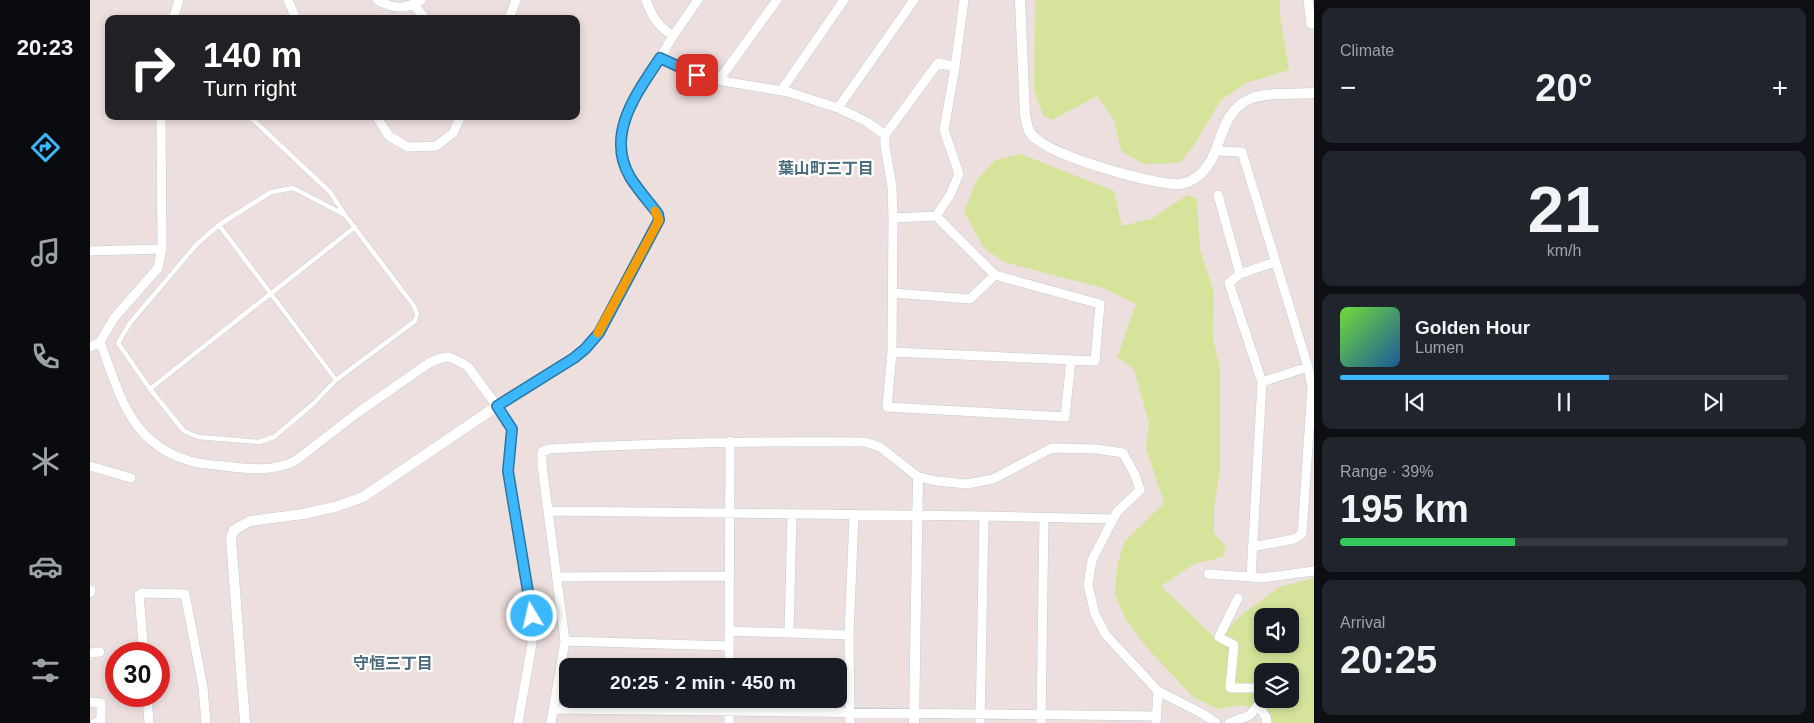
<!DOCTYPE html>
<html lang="en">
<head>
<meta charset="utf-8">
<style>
	:root { --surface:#171b24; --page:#20242c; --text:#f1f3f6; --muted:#9ea1a6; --line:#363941; --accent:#3db7fb }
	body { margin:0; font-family:Arial,"Noto Sans JP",sans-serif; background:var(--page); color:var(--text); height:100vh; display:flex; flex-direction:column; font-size:19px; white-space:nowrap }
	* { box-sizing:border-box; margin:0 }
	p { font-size:16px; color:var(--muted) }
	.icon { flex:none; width:28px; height:28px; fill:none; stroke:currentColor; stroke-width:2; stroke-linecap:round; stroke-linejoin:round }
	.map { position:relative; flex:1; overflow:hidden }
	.drawer { display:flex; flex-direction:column; gap:8px; padding:8px; background:#0d0f14; width:500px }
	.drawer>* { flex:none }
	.top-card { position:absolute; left:15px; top:15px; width:475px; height:105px; border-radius:10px; box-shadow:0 2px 8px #0003; background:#202124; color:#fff; overflow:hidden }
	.controls { position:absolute; left:1164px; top:608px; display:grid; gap:10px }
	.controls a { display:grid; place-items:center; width:45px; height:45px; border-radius:10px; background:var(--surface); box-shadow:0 2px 8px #0003; font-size:25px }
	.speed { position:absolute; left:15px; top:642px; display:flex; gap:10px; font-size:25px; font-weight:700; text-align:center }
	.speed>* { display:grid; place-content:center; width:65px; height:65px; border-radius:50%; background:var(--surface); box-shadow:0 2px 8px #0003; line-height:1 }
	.speed .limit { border:8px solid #d22; background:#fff; color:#111 }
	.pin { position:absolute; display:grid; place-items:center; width:42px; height:42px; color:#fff; margin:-21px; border-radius:10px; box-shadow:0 2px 8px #0006 }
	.me { position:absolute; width:55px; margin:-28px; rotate:351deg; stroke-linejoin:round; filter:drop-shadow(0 0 4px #0008) }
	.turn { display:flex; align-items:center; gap:18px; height:105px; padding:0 15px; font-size:22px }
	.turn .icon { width:65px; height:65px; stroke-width:2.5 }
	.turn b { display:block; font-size:35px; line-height:42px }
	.big { font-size:38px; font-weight:800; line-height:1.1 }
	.drawer .card { flex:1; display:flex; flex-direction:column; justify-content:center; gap:8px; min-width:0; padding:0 18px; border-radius:10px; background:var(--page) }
	.drawer .dial { align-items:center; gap:0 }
	.dial b { font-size:65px; line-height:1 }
	.song { display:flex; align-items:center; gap:15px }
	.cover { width:60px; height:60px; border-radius:8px; background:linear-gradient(135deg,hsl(100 70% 55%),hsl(210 70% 35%)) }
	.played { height:5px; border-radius:2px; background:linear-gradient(90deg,var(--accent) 60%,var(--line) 60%) }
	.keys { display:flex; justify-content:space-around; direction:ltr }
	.heat { display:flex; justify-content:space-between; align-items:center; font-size:28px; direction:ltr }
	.charge { height:8px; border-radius:4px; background:linear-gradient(90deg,#34c759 39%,var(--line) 0) }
	.trip { position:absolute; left:469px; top:658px; width:288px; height:50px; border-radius:10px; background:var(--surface); box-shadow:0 2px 8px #0003; font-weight:800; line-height:50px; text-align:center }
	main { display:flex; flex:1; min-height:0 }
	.menu { display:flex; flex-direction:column; width:90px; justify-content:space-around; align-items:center; background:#090b0e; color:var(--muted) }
	.menu .icon { width:35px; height:35px }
	.menu .current { color:var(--accent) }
	.menu b { font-size:22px; color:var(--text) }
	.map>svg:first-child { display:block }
	.green { fill:#d5e49a; fill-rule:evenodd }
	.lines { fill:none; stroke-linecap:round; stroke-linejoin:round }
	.service-casing { stroke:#c2ccd2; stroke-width:5.5 }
	.minor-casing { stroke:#c2ccd2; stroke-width:10 }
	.tertiary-casing { stroke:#c2ccd2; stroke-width:11 }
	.service { stroke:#fff; stroke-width:4.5 }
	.minor { stroke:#fff; stroke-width:9 }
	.tertiary { stroke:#fff; stroke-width:10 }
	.route-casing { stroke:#2877a3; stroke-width:12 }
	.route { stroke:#3db7fb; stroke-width:9 }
	.slow { stroke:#f59e0b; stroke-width:9 }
	.labels { text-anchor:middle; stroke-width:4.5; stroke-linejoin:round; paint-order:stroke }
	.neighbourhood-label { font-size:16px; font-weight:bold; fill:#4b6b7d; stroke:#fff }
</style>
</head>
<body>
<main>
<nav class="menu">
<b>20:23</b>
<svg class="icon current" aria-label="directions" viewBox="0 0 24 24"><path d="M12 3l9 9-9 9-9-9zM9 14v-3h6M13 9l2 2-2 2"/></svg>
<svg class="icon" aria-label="music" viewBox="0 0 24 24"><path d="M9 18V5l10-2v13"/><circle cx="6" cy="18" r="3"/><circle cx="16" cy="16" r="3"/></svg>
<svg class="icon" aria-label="phone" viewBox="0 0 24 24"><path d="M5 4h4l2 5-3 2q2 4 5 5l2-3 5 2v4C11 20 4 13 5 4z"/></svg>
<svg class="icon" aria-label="climate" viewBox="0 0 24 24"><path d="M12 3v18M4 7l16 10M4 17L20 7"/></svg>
<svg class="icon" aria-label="car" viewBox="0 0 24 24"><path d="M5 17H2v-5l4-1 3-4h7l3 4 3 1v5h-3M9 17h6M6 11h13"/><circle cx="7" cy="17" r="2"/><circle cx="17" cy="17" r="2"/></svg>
<svg class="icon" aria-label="filters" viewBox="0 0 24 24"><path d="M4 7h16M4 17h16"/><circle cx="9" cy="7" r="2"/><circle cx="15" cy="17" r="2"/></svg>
</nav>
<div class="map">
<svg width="1224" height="723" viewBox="0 0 1224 723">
	<rect width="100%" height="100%" fill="#eddfde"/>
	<!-- green -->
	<path class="green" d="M945 0H1190V15L1199 70 1156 83 1131 100 1103 147 1090 163 1054 164 1031 151 1024 120 1007 96 962 120 953 116 944 90Z
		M931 154 1024 191 1032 226 1061 219 1097 195 1107 199 1110 249 1124 293 1123 338 1130 369V470L1124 507V533L1136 547 1133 557 1104 564 1071 586 1126 639 1154 613 1189 587 1224 578V723H1176L1171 711 1152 705 1128 709 1103 697 1059 650 1036 620 1025 595 1027 566 1034 542 1074 503 1056 448 1059 423 1044 369 1027 357 1046 304 1013 288 914 262 894 248 874 212 886 181 905 160ZM1172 616H1200V644H1172ZM1172 671H1200V699H1172Z"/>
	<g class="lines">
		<defs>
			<path id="service" d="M159 116 240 192 255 215 324 306 327 314 325 321 246 380 223 404 184 437 169 442 108 437 94 431 60 389 28 343 40 323 107 244 129 225 181 192 203 188 255 215
				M129 225 246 380
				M60 389 265 227"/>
			<path id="minor" d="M198 0 206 19
				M287 0C304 9 314 10 331 0
				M556 0C562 17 568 26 583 36
				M608 0 583 36 570 58 615 78 698 92 748 108 777 122 795 135
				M1218 0 1221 24
				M324 4 335 19
				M83 19 89 0
				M419 19 426 0
				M865 67 848 63 795 135V146L802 187 803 218 802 352 797 407 975 417 981 360
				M629 80 687 0
				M691 91 754 0
				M748 108 824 0
				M286 116 299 136 318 147 346 146 363 133 371 116
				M1126 151 1152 152 1218 367 1222 388 1212 534 1204 539 1162 547
				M1128 195 1150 274 1185 262
				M846 216 860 195 869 174 854 130 865 67 874 0
				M0 251 72 249
				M1150 274 1139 283 1172 382 1218 367
				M803 293 880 299 905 275
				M10 342C30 394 39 443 100 461 110 464 123 465 134 466 158 469 183 472 205 461L270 411 339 363 351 358 359 357 370 362 378 367 407 406 422 429 418 471 442 616V644L428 723
				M0 347 10 342 24 318 68 268 72 249 71 116
				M802 352 1005 361 1010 304 905 275 846 216 803 218
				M0 466 41 478
				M458 511 894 516 1022 519
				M1118 574 1161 577 1172 382
				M468 577 640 576
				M1161 577 1172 578 1224 571
				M0 593 1 590
				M1148 598 1129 637 1144 645 1140 688H1172
				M639 631 759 635
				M699 633 702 514
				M475 641 639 646
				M0 653 10 652
				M54 654 49 595 52 593 95 594 113 687 116 723
				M639 666 640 441
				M57 696 59 723
				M639 699V723
				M0 702 11 703V720L5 723
				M1168 705 1176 717 1177 723
				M464 709 1066 716
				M461 723 475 641 452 465V452L459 449C564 443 670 441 775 442L790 447 828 477 847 481 877 484 903 479 962 448 1007 449 1033 453 1045 475 1050 490 1027 512 1002 560 998 585 1005 614 1016 635 1068 691 1113 714 1126 723
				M760 723 759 635 764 515
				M890 723 894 516
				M951 723 954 518
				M1066 723 1068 691
				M1139 723 1160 715 1173 699"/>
			<path id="tertiary" d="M930 0 935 116C937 122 937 129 941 134 957 155 1057 183 1084 184 1090 185 1096 183 1102 180 1135 163 1124 114 1160 99 1177 92 1205 94 1224 93
				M155 723 141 538 144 530 160 521 213 514 245 507 273 497 407 406 484 358 495 349 509 333 569 219 568 214C559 202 548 190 540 177 515 134 547 93 570 58
				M824 723 828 477"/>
		</defs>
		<!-- service casing -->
		<use href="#service" class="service-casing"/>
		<!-- minor casing -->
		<use href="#minor" class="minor-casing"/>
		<!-- tertiary casing -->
		<use href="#tertiary" class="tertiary-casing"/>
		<!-- service -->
		<use href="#service" class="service"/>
		<!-- minor -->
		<use href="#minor" class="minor"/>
		<!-- tertiary -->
		<use href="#tertiary" class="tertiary"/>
	</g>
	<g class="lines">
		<defs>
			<path id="route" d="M442 616 418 471 422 429 407 406 484 358 495 349 509 333 569 220 568 214C559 202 548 190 540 177 515 134 547 93 570 58L607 75"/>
		</defs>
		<!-- route casing -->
		<use href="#route" class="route-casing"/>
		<!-- route -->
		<use href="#route" class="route"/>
		<!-- slow -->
		<path class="slow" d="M508 333 567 224 569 220 565 211"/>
	</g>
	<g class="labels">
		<!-- neighbourhood labels -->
		<g class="neighbourhood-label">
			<text x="736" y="174">葉山町三丁目</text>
			<text x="303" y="669">守恒三丁目</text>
		</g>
	</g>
</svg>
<div class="controls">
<a><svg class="icon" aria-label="sound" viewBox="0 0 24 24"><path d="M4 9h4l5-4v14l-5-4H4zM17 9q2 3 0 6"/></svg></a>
<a><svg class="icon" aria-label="layers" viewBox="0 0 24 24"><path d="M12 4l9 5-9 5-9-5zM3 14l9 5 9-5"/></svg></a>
</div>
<div class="speed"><div class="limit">30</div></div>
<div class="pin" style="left:607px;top:75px;background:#d93025"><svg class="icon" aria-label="arrive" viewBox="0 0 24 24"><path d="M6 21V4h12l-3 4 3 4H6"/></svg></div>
<svg class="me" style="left:442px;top:616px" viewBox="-20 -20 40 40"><circle r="17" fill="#3db7fb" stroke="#fff" stroke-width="3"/><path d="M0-11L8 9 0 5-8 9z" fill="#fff"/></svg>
<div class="trip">20:25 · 2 min · 450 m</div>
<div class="top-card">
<div class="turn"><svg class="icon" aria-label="right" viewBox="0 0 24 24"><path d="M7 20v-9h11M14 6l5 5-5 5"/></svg><div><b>140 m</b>Turn right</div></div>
</div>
</div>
<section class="drawer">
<div class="card"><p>Climate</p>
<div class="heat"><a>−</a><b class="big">20°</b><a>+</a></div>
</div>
<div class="card dial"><b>21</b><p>km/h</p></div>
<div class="card">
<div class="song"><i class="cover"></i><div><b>Golden Hour</b><p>Lumen</p></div></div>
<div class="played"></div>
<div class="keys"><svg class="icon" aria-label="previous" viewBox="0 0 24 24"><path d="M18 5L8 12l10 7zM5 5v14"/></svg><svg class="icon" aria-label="pause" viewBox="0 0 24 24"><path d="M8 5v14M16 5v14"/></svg><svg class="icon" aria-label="next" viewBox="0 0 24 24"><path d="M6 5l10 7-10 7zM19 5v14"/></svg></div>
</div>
<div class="card"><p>Range · 39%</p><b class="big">195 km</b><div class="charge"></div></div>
<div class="card"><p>Arrival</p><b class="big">20:25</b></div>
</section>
</main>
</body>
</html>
